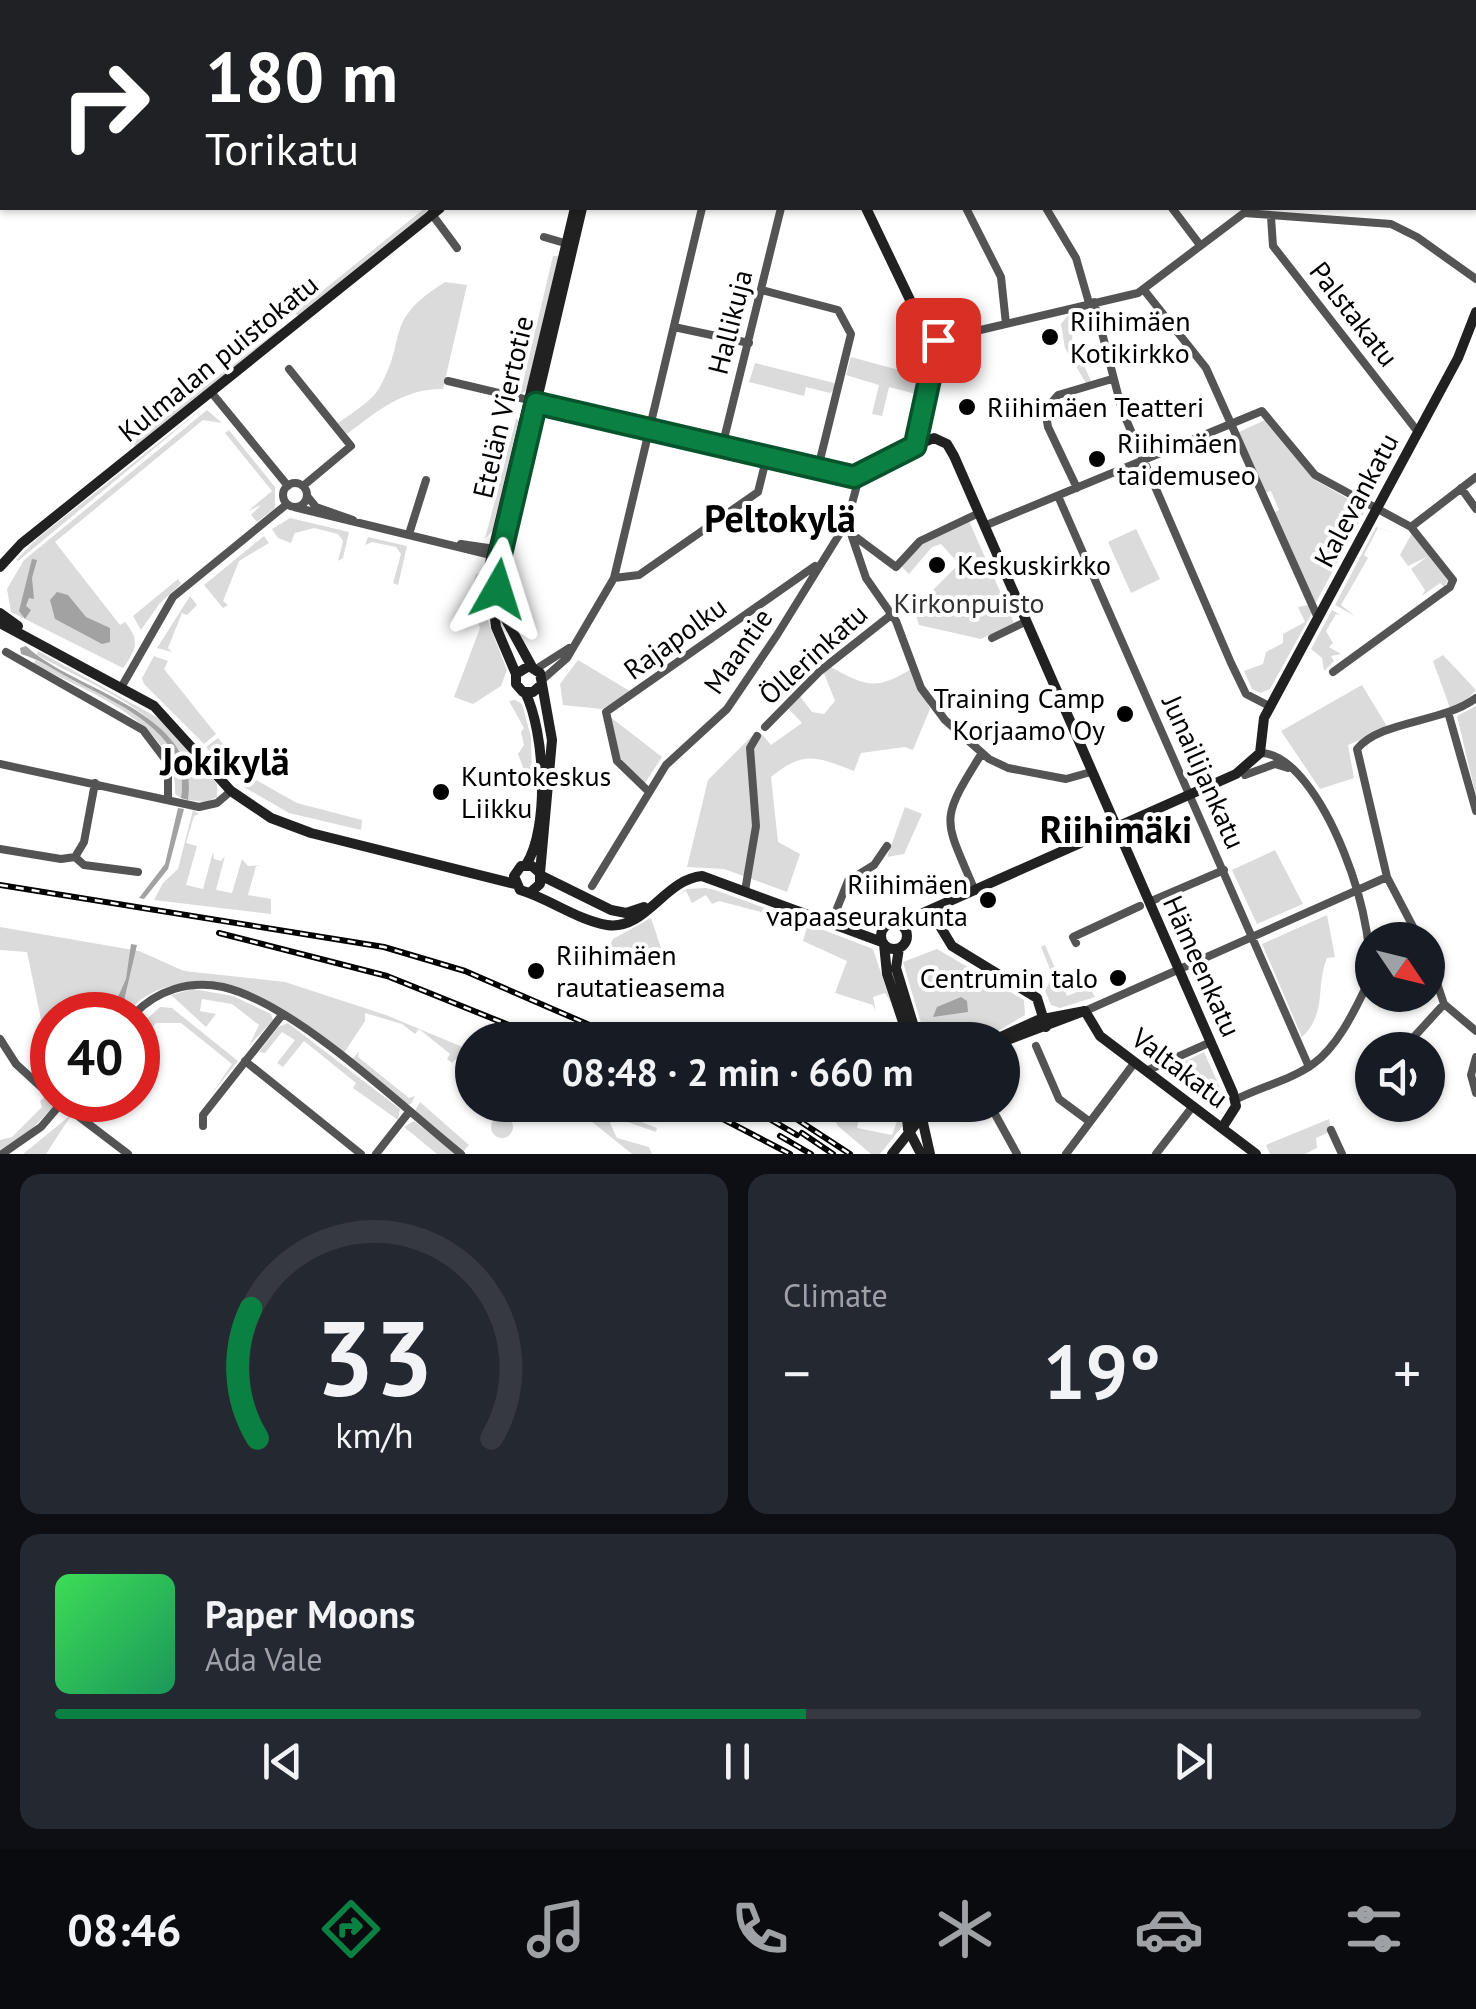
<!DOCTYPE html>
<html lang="en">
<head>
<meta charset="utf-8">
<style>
	:root { --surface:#171b24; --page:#242831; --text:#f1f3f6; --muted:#9ea1a6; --line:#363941; --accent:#0b8043 }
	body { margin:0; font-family:"PT Sans",sans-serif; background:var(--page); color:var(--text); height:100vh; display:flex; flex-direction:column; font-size:38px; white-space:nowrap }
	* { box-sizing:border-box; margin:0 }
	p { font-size:32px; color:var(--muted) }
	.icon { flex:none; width:55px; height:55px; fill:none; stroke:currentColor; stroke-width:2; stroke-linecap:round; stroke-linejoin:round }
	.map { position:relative; height:1154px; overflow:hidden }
	.side { display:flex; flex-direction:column; gap:20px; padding:20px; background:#0d0f14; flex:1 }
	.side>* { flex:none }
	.banner { position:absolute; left:0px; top:0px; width:1478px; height:210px; box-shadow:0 2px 8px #0004; background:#202124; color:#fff; overflow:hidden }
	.needle { width:65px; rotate:125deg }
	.tools { position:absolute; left:1355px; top:922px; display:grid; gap:20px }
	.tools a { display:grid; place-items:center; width:90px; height:90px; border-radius:50%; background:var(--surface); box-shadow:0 2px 8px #0004; font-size:50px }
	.speed { position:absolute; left:30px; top:992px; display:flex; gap:20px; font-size:50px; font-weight:700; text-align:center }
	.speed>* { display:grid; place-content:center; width:130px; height:130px; border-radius:50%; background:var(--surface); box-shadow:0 2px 8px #0004; line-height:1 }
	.speed .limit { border:15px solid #d22; background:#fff; color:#111 }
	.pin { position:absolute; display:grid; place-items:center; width:85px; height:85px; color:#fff; margin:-42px; border-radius:20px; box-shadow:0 5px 15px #0006 }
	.me { position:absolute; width:110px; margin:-55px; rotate:6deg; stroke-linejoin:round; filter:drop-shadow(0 0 8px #0008) }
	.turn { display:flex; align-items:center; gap:35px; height:210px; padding:0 40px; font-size:45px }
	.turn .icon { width:130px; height:130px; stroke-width:2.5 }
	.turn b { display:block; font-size:70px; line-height:85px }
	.big { font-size:75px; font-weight:800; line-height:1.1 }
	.side .widget { flex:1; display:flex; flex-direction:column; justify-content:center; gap:15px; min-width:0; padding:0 35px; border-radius:20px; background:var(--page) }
	.side .dial { align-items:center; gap:0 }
	.dial svg { height:260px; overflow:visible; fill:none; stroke:var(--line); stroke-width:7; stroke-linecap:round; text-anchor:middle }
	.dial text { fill:var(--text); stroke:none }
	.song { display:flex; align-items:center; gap:30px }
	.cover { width:120px; height:120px; border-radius:15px; background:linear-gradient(135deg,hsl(130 70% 55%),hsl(150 70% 35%)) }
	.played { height:10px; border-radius:5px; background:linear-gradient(90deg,var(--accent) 55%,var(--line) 55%) }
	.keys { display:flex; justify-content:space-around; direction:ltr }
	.heat { display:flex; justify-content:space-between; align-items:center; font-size:55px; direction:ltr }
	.side .tiles { flex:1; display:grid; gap:20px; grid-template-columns:1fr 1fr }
	.widget:last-child { grid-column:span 2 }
	.trip { position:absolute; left:455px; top:1022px; width:565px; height:100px; border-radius:50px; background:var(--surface); box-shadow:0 2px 8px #0004; font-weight:800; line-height:100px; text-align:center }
	.menu { display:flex; height:160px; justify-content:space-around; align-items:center; background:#090b0e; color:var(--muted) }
	.menu .icon { width:70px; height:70px }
	.menu .current { color:var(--accent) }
	.menu b { font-size:45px; color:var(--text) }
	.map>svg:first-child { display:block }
	.green { fill:#dbdbdb }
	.water { fill:#a2a2a2 }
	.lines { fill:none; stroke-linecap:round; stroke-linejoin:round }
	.stream { stroke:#a2a2a2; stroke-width:2.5 }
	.street { stroke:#545454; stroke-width:8 }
	.secondary { stroke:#212121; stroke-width:10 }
	.rail-casing { stroke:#000; stroke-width:6 }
	.rail { stroke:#fff; stroke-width:2.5; stroke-dasharray:8; stroke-linecap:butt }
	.secondary-bridge { stroke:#212121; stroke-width:10 }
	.route-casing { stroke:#07532c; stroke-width:25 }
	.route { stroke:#0b8043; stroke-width:18 }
	.poi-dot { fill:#000; stroke:#fff; stroke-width:4 }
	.labels { text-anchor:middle; stroke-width:8; stroke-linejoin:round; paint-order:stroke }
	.street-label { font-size:28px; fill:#000; stroke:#fff }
	.poi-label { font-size:28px; fill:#000; stroke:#fff; text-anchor:start }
	.park-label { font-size:28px; fill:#323232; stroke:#fff }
	.district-label { font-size:38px; font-weight:bold; fill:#000; stroke:#fff }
</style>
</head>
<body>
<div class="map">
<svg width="1476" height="1154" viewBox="0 0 1476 1154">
	<rect width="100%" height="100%" fill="#fff"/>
	<!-- green -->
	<path class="green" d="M495 0H704L700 2Z
		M425 208 427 212 298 316 290 308 306 304Z
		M553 256H559L527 390 520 395Z
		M445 282 467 285 443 389C405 388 377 411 347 434L338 423C352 413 372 401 380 387 409 334 382 322 445 282Z
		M1069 314 1073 316 1072 348 1100 345 1097 353 1080 357 1091 381 1086 383 1065 348 1061 324Z
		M278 330 280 332 134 447 135 441Z
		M851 357 921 376 916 394 889 387 882 416 872 414 879 385 846 375Z
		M755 363 834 383 836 388 830 393 806 387 804 396 749 382Z
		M208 404 18 561 16 560 39 537Z
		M207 410 222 423 203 420 55 542 120 625 125 622C140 640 137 649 123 668L11 612 7 589 24 560Z
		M516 419 520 420 495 528 485 539Z
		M1267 419 1315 480 1366 509 1314 606 1273 513 1279 510 1271 491 1264 493 1237 433Z
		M229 430 275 487V508L257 522 251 515 261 505 248 511 272 491 225 433Z
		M290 518 349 532 343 558 338 561 343 541 338 534 314 528 295 533 291 543 278 538 272 529Z
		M969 521 1014 623 981 639 919 625 914 609 959 564 941 544 932 547 909 574 900 565 921 543Z
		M1376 527 1402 535 1378 528 1364 555 1368 558 1341 605 1355 616 1335 605Z
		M1136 529 1160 579 1131 593 1108 542Z
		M1412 533 1449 579 1444 587 1440 583 1422 596 1425 590 1411 569 1427 557 1408 566 1400 555Z
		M264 536 269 543 239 561 223 601 228 605 223 608 204 585Z
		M368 537 407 546 398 585 393 583 401 554 396 547 372 542 365 545Z
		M482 573 485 614 507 670 501 686 473 704 454 697 480 628 476 616 466 611 476 574Z
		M178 579 181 584 160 603 141 630 133 616Z
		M190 596 197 605 187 615 182 613 168 648 172 652 157 648Z
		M1309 605 1312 613 1270 689 1260 693 1252 689 1244 671 1263 664 1266 652 1283 643V634L1305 622 1298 607Z
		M1332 610 1341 615 1336 614 1326 631 1333 643 1329 647 1341 654 1331 656 1334 661 1324 671 1322 658 1311 649Z
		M38 651 160 719 217 784V797L206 802 188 800C199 722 90 685 37 655Z
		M1443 655 1476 690 1464 703 1450 708 1433 661Z
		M154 656 168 661 164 669 216 734 204 744 144 684 142 678Z
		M36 660C89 688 193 723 181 798L175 794C179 722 87 692 33 664Z
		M578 660 633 693 602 709 563 705 560 684Z
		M831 667C865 686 876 691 911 669L930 709 913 750 905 747 861 753 854 771C817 757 804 750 771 777L778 842 800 854 787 892 724 869 687 867 708 780 752 736 762 734 771 745 802 723 787 707 799 695 812 712 824 714 835 701 824 673Z
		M1362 685 1388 728 1348 745 1354 778 1320 789 1281 731Z
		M515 700 522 704 531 737 532 780 528 781 518 754 524 745 521 732 524 728 509 701Z
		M1476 706V796L1457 716Z
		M609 716 662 757 645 783 621 761Z
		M218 738 247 773 234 778 206 747Z
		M256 780 297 803 362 820 361 830 289 813 244 787Z
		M905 807 922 814 904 854 887 857Z
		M193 810 199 814 194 816 186 843 197 846 186 885 203 889 213 852 214 859 221 861 225 856 216 890 232 893 242 859 248 866 261 865 256 866 248 895 271 899V914L154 900 163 883 178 869Z
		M1275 850 1303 904 1257 924 1232 870Z
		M706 888 718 891 800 921 788 925 765 913 719 901 712 904 706 895 692 903 686 891 675 897 687 889Z
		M1327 915 1335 957 1327 958C1315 987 1328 1012 1302 1037L1262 944Z
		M651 918 667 966 660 964 656 949 625 950 623 956 608 950 613 939Z
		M808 924 873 949 891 1003 885 993 873 997 876 1012 873 1005 835 993 847 961 803 941Z
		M0 927 139 951 184 971 285 982 386 1015 472 1051V1072L456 1059 452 1063 447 1059 450 1054 419 1029 415 1034 402 1024 365 1013V1021L344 1053C283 1013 186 943 125 1015H52V1030L42 1024 27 952 0 950Z
		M1045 945 1067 996 1089 987 1095 997 1060 1008 1051 1005 1045 991 1053 976 1041 947Z
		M937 949 1024 1000 1025 1015 983 1040H926L903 962Z
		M193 989 233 996 271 1014 273 1020 249 1046 259 1025 232 1004 202 999 200 1011 216 1014 206 1027 171 995Z
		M160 1007 172 1008 238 1061 211 1095 232 1064 181 1023H156L138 1046V1027Z
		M288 1023 400 1109 398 1120 353 1088 356 1083 304 1041 283 1067 277 1063 295 1040 282 1032 265 1053 259 1052 278 1027Z
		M359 1051 358 1057 409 1098 415 1096 411 1104 406 1105 352 1060Z
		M1204 1052 1225 1099 1218 1111 1163 1072Z
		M46 1096 54 1106 32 1129 0 1150V1140L12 1137 42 1107 40 1101Z
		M420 1102 469 1145 463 1152 415 1111Z
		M571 1105H597L657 1128 656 1132 616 1118 610 1123 617 1138 649 1147 652 1154H632Z
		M826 1105 837 1116 853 1105H870L867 1112 861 1111 857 1128 892 1135 903 1105 904 1124 880 1154H871L838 1126Z
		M72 1114 46 1154H23Z
		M491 1127a11 11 0 1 1 22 0a11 11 0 1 1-22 0Z
		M1329 1119 1331 1131 1316 1138 1317 1148 1305 1154H1270L1266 1145Z
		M414 1121 456 1154H437L404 1127Z"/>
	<!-- water -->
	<path class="water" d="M32 559 37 560 32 578 34 599 29 598 26 606 31 610 25 619 19 611Z
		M57 592 68 595 86 617 110 628V642L102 644 55 619 50 600Z
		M26 646C74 692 201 710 188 800L181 798C191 733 118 704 71 679 54 670 39 659 21 654L20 648Z
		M178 808 184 809 168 869 144 899 139 898 165 864Z
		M131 944 137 945 122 1009 110 1015 126 979Z
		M961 997 967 1001 968 1012 933 1017 937 1007Z"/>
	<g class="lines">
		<!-- stream -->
		<path class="stream" d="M123 2 141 0
			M0 20H2"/>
		<!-- street -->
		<path class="street" d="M743 0 745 2
			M895 0V2
			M1069 0 1072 2
			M1444 2 1445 0
			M1475 64H1476
			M1475 160H1476
			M966 208 1001 277 1006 324
			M1046 208 1076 258 1089 303
			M1172 208 1200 245
			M431 213 457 248
			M1271 217 1273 246 1418 432
			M544 237 568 244
			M762 290 838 310 851 334 818 468
			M1144 290 1206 368 1318 618
			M1094 302 1122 410 1231 663 1246 694 1271 707
			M674 327 749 343
			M938 340 1138 293 1244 213 1391 224 1417 237 1476 279
			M289 369 351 446 303 486
			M448 381 854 477 915 446
			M211 392 288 486
			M722 447 781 208
			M283 495a12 12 0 1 1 24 0a12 12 0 1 1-24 0Z
			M1077 488 1048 427 1045 410 1058 395 1112 379
			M1461 488 1476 509
			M307 496 316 507 353 520
			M1058 496 1309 1067
			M294 507 495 556
			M847 522 866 578 896 621 921 688 945 720 989 759 1008 768 1066 779 1091 772
			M984 526 1262 411 1315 475 1411 527 1453 580 1450 587 1333 672
			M1411 527 1476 477
			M409 534 426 480
			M853 535 896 567 920 541 979 513
			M461 544 495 549
			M614 578 639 575 758 492 767 456
			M992 638 1025 622
			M6 652 143 730 168 763V798
			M536 669 569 648
			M542 680 567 658 614 578 702 208
			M122 686 173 597 287 504
			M1448 712 1476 811
			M765 727 820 671 891 615
			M0 764 199 807 217 803 231 791
			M1245 775 1275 764 1288 768
			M648 791 617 761 606 712 815 566
			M0 849 61 859 75 857 84 865 138 872
			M75 857 84 842 95 783
			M592 886 666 765 727 709 777 635 847 522 860 474
			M745 891 756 826 750 748 757 736
			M975 891C944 817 938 823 982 753
			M1149 902 1224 870
			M832 921 848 881 874 865 887 846
			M1420 940 1387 877 1357 749C1381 720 1443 723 1476 698
			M1076 943 1073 937 1140 906
			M1428 957 1444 1004 1476 1031
			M1085 1011 1387 877
			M133 1015C157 990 189 980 223 987 296 1004 401 1106 461 1154
			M0 1039 16 1064 52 1097
			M1036 1046 1059 1099 1090 1122
			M1402 1050 1444 1004
			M1476 1057 1471 1075 1476 1093
			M245 1061 361 1154
			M1146 1071 1211 1042
			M57 1100 128 1154
			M1235 1100C1260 1087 1291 1080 1313 1064 1336 1048 1353 1014 1365 989 1387 938 1321 752 1260 753
			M990 1105 1017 1154
			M203 1126V1115L282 1015
			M1331 1130 1342 1154
			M2 1154 41 1127 64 1100
			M376 1154 409 1112
			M1066 1154 1135 1062
			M1156 1154 1193 1106"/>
		<!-- secondary -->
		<path class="secondary" d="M472 0 473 2
			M821 0 822 2
			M705 2 708 0
			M721 2 724 0
			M866 208 923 327 938 340 915 446
			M915 446 934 438 947 444 954 456 1233 1093 1236 1106 1222 1128
			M0 567 21 544 440 208
			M0 613 18 626
			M0 623 154 706 231 791 271 818 311 833 515 884
			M532 667 504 616 500 557 582 208
			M516 674 496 627 489 567 575 208
			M525 692C545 732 550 827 526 865
			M540 873 552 740 540 673 529 666 516 674V684L523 692H533L541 685
			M540 875 611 910 626 913 644 907
			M532 891 540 884V873L532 866H521L514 876 520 890C548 898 577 920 607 925 645 931 665 879 702 876L882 942
			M932 913 952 946 1037 998 1046 1027
			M881 936a13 13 0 1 1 26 0a13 13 0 1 1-26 0Z
			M898 924 1236 774 1260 753 1264 718 1458 358 1476 312
			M884 944 887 974 909 1040
			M899 948 896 968 918 1040
			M1085 1011 1100 1036 1256 1154
			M994 1040 1038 1020 1085 1011
			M1002 1042 1084 1011
			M906 1105 908 1129 921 1154
			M919 1105 930 1154"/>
		<defs>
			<path id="rail" d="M0 885 384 947 465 971 624 1040
				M219 933 387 976 546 1040
				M696 1105 790 1154
				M746 1105 797 1135
				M775 1105 850 1154
				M802 1133 833 1154
				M780 1136 811 1154"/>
		</defs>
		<!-- rail casing -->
		<use href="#rail" class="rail-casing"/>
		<!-- rail -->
		<use href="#rail" class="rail"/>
		<!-- secondary-bridge -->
		<path class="secondary-bridge" d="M892 1154 931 1105"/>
	</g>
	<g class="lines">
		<defs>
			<path id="route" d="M498 589 500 557 536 403 854 477 915 446 938 340"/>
		</defs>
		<!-- route casing -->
		<use href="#route" class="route-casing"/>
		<!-- route -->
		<use href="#route" class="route"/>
	</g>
	<!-- markers -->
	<g class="poi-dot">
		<circle cx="1050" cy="337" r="10"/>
		<circle cx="967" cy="407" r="10"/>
		<circle cx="1097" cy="459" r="10"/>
		<circle cx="937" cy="565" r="10"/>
		<circle cx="1125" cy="714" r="10"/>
		<circle cx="441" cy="792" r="10"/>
		<circle cx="988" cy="900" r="10"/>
		<circle cx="536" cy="971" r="10"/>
		<circle cx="1118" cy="978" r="10"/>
	</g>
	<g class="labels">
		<!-- street labels -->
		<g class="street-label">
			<text transform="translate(1354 314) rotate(52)" y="10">Palstakatu</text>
			<text transform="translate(730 322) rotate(-76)" y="10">Hallikuja</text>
			<text transform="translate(218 358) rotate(-39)" y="10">Kulmalan puistokatu</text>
			<text transform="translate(503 407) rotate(-77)" y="10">Etelän Viertotie</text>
			<text transform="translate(1356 500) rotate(-62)" y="10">Kalevankatu</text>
			<text transform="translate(675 638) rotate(-36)" y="10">Rajapolku</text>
			<text transform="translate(738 651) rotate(-55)" y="10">Maantie</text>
			<text transform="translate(813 654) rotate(-42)" y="10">Öllerinkatu</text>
			<text transform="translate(1204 772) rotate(66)" y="10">Junailijankatu</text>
			<text transform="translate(1202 966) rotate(66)" y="10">Hämeenkatu</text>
			<text transform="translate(1180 1068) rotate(37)" y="10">Valtakatu</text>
		</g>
		<!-- poi labels -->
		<g class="poi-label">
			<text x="1070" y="331">Riihimäen<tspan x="1070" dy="32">Kotikirkko</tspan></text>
			<text x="987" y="417">Riihimäen Teatteri</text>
			<text x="1117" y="453">Riihimäen<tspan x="1117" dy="32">taidemuseo</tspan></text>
			<text x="957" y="575">Keskuskirkko</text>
			<text x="1105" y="708" text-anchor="end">Training Camp<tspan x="1105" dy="32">Korjaamo Oy</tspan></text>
			<text x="461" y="786">Kuntokeskus<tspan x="461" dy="32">Liikku</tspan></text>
			<text x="968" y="894" text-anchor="end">Riihimäen<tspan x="968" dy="32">vapaaseurakunta</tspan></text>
			<text x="556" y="965">Riihimäen<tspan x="556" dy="32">rautatieasema</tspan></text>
			<text x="1098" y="988" text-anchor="end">Centrumin talo</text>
		</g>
		<!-- park labels -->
		<g class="park-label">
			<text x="969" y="613">Kirkonpuisto</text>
		</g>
		<!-- district labels -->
		<g class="district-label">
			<text x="780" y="532">Peltokylä</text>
			<text x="225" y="775">Jokikylä</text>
			<text x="1116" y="843">Riihimäki</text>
		</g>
	</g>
</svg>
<div class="tools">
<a><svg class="needle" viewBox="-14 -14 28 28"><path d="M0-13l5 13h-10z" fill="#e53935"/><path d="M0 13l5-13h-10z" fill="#9ea1a6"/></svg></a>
<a><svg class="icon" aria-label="sound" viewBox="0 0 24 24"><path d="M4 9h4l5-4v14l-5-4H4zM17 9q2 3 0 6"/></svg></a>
</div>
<div class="speed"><div class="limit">40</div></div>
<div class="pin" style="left:938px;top:340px;background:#d93025"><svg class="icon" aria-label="arrive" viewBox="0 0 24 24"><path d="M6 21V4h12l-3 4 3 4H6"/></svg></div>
<svg class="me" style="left:498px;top:589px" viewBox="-20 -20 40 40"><path d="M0-17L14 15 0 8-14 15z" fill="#0b8043" stroke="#fff" stroke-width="4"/></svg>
<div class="trip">08:48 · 2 min · 660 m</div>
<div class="banner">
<div class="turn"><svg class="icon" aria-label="right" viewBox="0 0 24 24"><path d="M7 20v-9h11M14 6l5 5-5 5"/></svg><div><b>180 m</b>Torikatu</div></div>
</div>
</div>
<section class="side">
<div class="tiles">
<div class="widget dial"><svg viewBox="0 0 100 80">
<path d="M14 69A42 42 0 1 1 86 69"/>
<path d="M14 69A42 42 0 0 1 12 29" stroke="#0b8043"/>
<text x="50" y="56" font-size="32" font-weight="700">33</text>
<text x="50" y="72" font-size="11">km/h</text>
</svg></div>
<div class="widget"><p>Climate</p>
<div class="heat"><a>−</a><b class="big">19°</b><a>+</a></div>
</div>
<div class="widget">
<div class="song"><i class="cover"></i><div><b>Paper Moons</b><p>Ada Vale</p></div></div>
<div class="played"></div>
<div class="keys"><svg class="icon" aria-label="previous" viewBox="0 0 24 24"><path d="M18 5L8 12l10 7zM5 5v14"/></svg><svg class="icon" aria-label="pause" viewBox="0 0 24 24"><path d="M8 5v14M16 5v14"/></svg><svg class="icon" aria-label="next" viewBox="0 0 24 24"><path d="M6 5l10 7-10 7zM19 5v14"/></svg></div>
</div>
</div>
</section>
<nav class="menu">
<b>08:46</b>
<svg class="icon current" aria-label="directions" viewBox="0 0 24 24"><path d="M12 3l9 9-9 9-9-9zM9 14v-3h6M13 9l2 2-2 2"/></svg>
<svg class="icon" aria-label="music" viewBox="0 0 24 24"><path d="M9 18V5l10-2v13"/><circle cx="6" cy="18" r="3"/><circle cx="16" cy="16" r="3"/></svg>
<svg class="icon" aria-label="phone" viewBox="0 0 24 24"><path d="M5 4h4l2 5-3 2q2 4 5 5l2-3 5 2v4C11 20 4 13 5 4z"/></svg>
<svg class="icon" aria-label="climate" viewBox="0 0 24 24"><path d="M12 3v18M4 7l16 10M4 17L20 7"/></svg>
<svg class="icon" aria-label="car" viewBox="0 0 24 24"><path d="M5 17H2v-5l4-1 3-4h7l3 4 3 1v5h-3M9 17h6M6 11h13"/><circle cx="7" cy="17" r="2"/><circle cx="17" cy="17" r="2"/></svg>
<svg class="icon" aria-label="filters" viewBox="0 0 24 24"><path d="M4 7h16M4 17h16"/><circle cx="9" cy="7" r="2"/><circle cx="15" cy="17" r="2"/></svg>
</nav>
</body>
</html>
